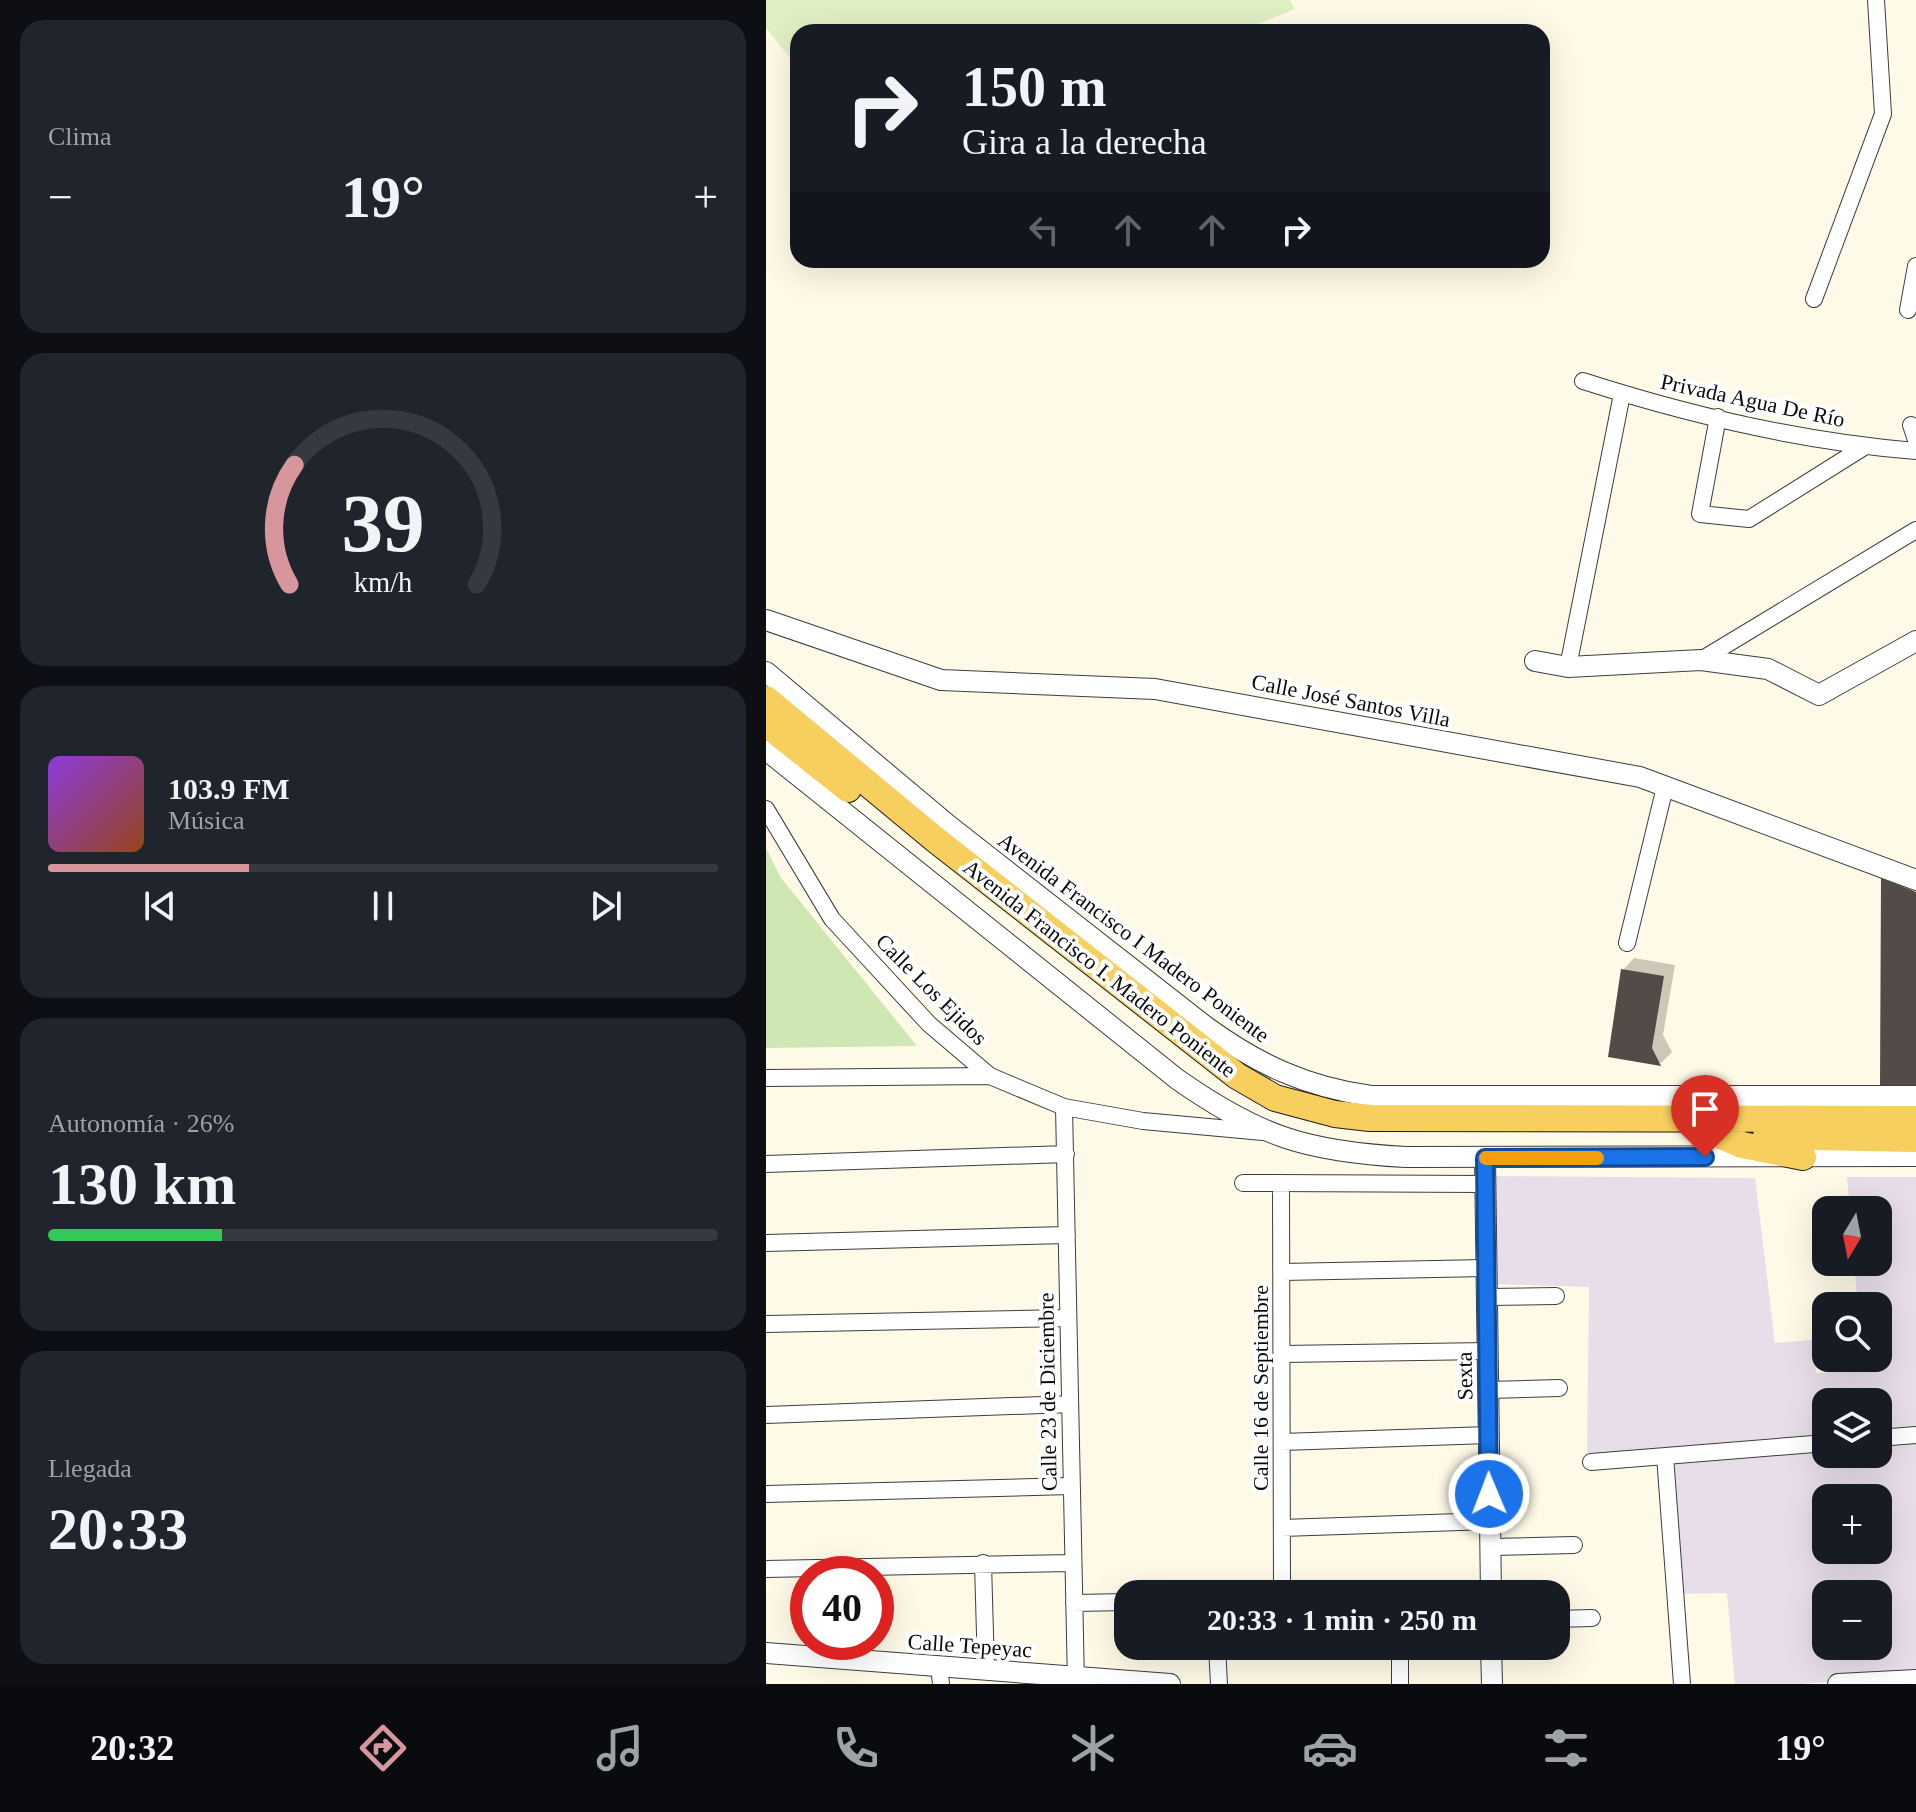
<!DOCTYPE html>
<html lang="es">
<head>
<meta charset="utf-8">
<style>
	:root { --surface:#171b24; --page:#20242c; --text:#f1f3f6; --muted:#9ea1a6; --line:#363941; --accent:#d7969c }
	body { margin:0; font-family:"Times New Roman",serif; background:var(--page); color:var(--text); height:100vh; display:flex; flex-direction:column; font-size:30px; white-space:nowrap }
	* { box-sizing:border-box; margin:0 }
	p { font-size:26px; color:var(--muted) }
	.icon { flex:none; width:44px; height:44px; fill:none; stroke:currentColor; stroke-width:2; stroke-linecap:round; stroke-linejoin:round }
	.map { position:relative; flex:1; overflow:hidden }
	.sheet { display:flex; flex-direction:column; gap:20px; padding:20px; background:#0d0f14; width:766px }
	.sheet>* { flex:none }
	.hud { position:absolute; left:24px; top:24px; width:760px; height:244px; border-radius:24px; box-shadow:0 8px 32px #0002; background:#171b24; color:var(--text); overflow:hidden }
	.needle { width:52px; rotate:190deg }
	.buttons { position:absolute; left:1046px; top:1196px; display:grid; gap:16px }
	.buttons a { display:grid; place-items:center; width:80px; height:80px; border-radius:16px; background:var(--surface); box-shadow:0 8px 32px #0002; font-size:40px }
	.speed { position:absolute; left:24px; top:1556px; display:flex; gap:16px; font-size:40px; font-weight:700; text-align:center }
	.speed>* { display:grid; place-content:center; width:104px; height:104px; border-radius:50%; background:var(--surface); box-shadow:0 8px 32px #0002; line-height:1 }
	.speed .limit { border:12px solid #d22; background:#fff; color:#111 }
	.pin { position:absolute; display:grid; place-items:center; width:68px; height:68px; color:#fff; margin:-82px -34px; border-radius:50% 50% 50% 0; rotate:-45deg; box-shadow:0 0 8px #0007 }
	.pin .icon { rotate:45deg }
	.me { position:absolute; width:88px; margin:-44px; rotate:359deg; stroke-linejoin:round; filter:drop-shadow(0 0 6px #0008) }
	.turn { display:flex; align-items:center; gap:28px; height:168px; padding:0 40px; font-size:36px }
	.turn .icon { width:104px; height:104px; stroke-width:2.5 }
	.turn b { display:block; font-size:56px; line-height:68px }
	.lanes { display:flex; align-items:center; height:76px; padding:0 40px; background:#0003; justify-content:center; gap:40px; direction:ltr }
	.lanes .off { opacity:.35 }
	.big { font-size:60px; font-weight:700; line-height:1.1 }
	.sheet .card { flex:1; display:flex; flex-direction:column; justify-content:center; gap:12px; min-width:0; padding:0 28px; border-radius:24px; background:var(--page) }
	.sheet .dial { align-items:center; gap:0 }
	.dial svg { height:208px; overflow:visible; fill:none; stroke:var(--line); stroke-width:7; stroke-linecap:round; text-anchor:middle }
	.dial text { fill:var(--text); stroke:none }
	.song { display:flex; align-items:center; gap:24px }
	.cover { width:96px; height:96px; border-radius:12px; background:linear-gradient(135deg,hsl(270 70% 55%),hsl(20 70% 35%)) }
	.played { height:8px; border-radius:4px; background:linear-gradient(90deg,var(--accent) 30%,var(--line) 30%) }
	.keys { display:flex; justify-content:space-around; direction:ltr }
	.heat { display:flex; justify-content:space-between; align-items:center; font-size:44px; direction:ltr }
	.charge { height:12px; border-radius:6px; background:linear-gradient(90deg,#34c759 26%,var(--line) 0) }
	.trip { position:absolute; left:348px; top:1580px; width:456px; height:80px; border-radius:24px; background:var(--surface); box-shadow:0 8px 32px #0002; font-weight:700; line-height:80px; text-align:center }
	.menu { display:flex; height:128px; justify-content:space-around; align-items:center; background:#090b0e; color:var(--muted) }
	.menu .icon { width:56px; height:56px }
	.menu .current { color:var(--accent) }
	.menu b { font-size:36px; color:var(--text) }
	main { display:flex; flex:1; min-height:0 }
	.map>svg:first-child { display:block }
	.industrial { fill:#e8dee9; fill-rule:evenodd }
	.green { fill:#cfe7b3 }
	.pitch { fill:#e1efc5 }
	.shadow { fill:#0003 }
	.building { fill:#524b47 }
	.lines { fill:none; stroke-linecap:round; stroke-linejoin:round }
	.minor-casing { stroke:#3d3d3d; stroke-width:18 }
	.tertiary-casing { stroke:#3d3d3d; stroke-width:22 }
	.primary-casing { stroke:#1b1b1b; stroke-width:28 }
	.minor { stroke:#fff; stroke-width:16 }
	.tertiary { stroke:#fff; stroke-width:20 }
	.primary { stroke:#f7cf5f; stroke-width:26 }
	.route-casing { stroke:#114b97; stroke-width:20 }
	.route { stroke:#1a73e8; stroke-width:14 }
	.slow { stroke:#f59e0b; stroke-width:14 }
	.labels { text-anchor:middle; stroke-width:8; stroke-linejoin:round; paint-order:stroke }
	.street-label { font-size:22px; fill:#0a0a0a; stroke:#fff }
</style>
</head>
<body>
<main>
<section class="sheet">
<div class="card"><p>Clima</p>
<div class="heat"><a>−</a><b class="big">19°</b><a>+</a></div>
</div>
<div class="card dial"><svg viewBox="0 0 100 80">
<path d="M14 69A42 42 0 1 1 86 69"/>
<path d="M14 69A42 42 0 0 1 16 23" stroke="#d7969c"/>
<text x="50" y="56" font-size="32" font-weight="700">39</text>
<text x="50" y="72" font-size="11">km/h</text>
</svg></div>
<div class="card">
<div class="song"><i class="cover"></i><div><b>103.9 FM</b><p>Música</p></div></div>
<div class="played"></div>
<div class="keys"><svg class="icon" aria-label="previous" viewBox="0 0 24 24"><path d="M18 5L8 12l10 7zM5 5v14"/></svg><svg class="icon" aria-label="pause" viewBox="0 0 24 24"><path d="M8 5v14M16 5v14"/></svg><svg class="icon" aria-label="next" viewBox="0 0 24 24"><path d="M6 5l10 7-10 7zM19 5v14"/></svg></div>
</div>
<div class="card"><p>Autonomía · 26%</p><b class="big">130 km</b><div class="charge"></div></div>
<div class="card"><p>Llegada</p><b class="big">20:33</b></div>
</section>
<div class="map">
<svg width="1150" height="1684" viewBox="0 0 1150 1684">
	<rect width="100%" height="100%" fill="#fffae7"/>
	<!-- industrial -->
	<path class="industrial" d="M727 1176 989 1178 1009 1343 1047 1340 1050 1373 1098 1370 1097 1358H1112V1306H1092L1088 1262H1112V1210H1084L1081 1177H1150V1675L1036 1684H969L961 1593 914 1594 904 1449 821 1456 823 1287 727 1284ZM1060 1402H1112V1454H1060ZM1060 1498H1112V1550H1060ZM1060 1594H1112V1646H1060Z"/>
	<!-- green -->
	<path class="green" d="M0 848 15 878 151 1046 0 1048Z"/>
	<!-- pitch -->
	<path class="pitch" d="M0 0H524L529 9 473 32H32V68L0 28Z"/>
	<!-- shadow -->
	<path class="shadow" d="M868 958 909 965 897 1035 906 1052 895 1063 844 1055 857 970Z"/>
	<!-- building -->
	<path class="building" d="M1115 878 1150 892V1087H1114Z
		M855 969 898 976 886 1048 895 1066 842 1057Z"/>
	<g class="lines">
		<defs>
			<path id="minor" d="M1048 299 1117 114 1110 0
				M1142 310 1150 266
				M817 381C923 415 1039 442 1150 451
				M952 417 934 514 983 519 1098 447
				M1145 425 1150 440
				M935 660 1150 530
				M802 667 856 394
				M0 809 66 919 163 1024 224 1076 298 1107 377 1121 497 1132
				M861 943 899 787
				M0 1078 224 1076
				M298 1107 310 1684
				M0 1164 300 1154
				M477 1183 719 1184
				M515 1183 516 1594
				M0 1243 301 1235
				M516 1272 720 1268
				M721 1297 790 1296
				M0 1324 302 1318
				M516 1354 722 1351
				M722 1390 793 1388
				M0 1415 303 1404
				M1112 1438 1150 1435
				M516 1442 723 1435
				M899 1456 916 1684
				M825 1462 1060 1443
				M0 1494 305 1486
				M516 1528 724 1521
				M724 1547 808 1545
				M217 1563 220 1670
				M0 1569 306 1563
				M308 1603 362 1602
				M790 1619 826 1618
				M451 1646 453 1684
				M634 1646V1684
				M173 1666 175 1684"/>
			<path id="tertiary" d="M0 620 175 680 389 689 874 777 1150 880
				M769 661 802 667 935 660 1002 669 1053 695 1150 641
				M0 672 182 825 439 1026C491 1064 540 1087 605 1096H1150
				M0 750 411 1079C492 1136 541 1152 640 1157L1150 1156
				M719 1158 725 1594
				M725 1646 726 1684
				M0 1653 404 1684
				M1072 1684 1150 1680"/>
			<path id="primary" d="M0 699 170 840 471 1076 509 1098 569 1114 604 1118 1150 1119
				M0 724 82 789
				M951 1134 976 1145 1037 1157
				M1000 1136 1150 1139"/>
		</defs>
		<!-- minor casing -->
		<use href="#minor" class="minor-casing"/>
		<!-- tertiary casing -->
		<use href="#tertiary" class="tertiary-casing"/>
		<!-- primary casing -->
		<use href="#primary" class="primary-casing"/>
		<!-- minor -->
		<use href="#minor" class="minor"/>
		<!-- tertiary -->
		<use href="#tertiary" class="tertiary"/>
		<!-- primary -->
		<use href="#primary" class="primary"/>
	</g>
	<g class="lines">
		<defs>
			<path id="route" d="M723 1494 719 1158 939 1157"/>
		</defs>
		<!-- route casing -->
		<use href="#route" class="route-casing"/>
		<!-- route -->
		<use href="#route" class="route"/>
		<!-- slow -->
		<path class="slow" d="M720 1158H831"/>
	</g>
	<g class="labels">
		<!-- street labels -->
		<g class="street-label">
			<text transform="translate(987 400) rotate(12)" y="8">Privada Agua De Río</text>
			<text transform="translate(585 700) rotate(11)" y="8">Calle José Santos Villa</text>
			<text transform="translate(368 937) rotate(37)" y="8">Avenida Francisco I Madero Poniente</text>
			<text transform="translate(334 968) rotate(38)" y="8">Avenida Francisco I. Madero Poniente</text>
			<text transform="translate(166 989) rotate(45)" y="8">Calle Los Ejidos</text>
			<text transform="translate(698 1376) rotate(-91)" y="8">Sexta</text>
			<text transform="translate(494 1388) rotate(-90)" y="8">Calle 16 de Septiembre</text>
			<text transform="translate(281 1392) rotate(-91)" y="8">Calle 23 de Diciembre</text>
			<text transform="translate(204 1645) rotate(4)" y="8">Calle Tepeyac</text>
		</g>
	</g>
</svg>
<div class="buttons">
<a><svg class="needle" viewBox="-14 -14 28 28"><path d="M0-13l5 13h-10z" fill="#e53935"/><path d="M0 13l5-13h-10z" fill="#9ea1a6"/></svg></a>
<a><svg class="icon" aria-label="search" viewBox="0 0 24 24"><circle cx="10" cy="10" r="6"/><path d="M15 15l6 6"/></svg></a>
<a><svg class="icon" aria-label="layers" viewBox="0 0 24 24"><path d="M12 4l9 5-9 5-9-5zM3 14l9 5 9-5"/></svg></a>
<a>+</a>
<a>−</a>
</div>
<div class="speed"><div class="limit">40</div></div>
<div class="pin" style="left:939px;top:1157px;background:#d93025"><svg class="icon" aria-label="arrive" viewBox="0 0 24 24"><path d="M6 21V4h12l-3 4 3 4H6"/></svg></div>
<svg class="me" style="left:723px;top:1494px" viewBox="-20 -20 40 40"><circle r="17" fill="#1a73e8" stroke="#fff" stroke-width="3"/><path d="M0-11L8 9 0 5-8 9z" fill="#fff"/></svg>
<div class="trip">20:33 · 1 min · 250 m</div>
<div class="hud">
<div class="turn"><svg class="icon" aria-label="right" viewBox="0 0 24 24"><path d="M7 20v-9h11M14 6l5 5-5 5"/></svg><div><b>150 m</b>Gira a la derecha</div></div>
<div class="lanes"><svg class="icon off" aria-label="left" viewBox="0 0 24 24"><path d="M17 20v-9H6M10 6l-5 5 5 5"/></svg><svg class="icon off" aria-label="ahead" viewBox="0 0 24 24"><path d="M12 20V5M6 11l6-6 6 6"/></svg><svg class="icon off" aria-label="ahead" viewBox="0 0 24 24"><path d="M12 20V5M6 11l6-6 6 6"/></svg><svg class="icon" aria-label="right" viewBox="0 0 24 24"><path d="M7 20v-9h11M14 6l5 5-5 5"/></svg></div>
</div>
</div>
</main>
<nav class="menu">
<b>20:32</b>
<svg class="icon current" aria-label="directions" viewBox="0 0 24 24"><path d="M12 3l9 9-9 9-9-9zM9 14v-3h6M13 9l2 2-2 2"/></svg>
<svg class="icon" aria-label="music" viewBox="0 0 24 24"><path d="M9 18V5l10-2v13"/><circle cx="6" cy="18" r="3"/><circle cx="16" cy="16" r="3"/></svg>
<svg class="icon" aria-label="phone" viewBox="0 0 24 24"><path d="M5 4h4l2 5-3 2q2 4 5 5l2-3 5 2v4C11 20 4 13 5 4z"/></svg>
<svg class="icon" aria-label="climate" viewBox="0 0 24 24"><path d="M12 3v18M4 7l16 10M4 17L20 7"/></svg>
<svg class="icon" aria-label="car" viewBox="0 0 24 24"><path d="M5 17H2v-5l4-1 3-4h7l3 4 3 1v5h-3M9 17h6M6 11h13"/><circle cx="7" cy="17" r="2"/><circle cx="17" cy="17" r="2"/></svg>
<svg class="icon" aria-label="filters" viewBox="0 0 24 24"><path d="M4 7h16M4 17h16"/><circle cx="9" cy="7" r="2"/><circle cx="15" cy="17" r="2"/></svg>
<b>19°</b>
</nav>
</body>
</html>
